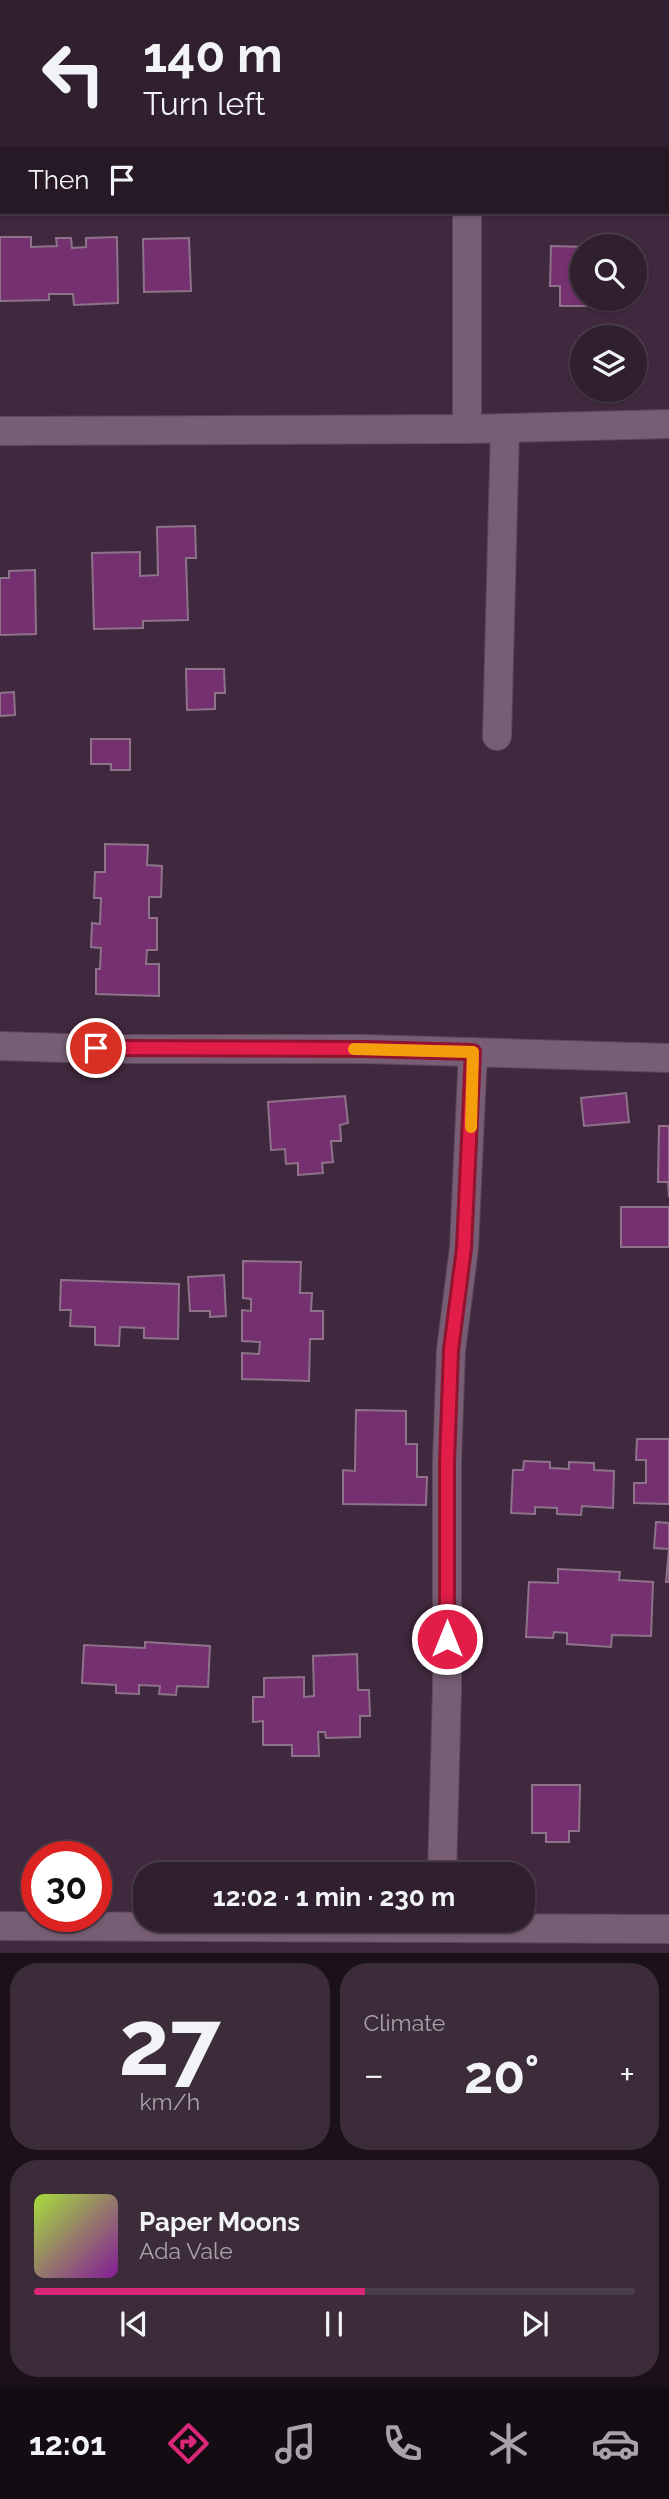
<!DOCTYPE html>
<html lang="en">
<head>
<meta charset="utf-8">
<style>
	:root { --surface:#301f2e; --page:#3c2c3a; --text:#f1f3f6; --muted:#a8a2aa; --line:#4b3d4a; --accent:#db2777 }
	body { margin:0; font-family:Raleway,sans-serif; background:var(--page); color:var(--text); height:100vh; display:flex; flex-direction:column; font-size:26px; white-space:nowrap }
	* { box-sizing:border-box; margin:0 }
	p { font-size:23px; color:var(--muted) }
	.icon { flex:none; width:38px; height:38px; fill:none; stroke:currentColor; stroke-width:2; stroke-linecap:round; stroke-linejoin:round }
	.map { position:relative; height:1953px; overflow:hidden }
	.drawer { display:flex; flex-direction:column; gap:10px; padding:10px; background:#1a1119; flex:1 }
	.drawer>* { flex:none }
	.guide { position:absolute; left:0px; top:0px; width:670px; height:214px; box-shadow:0 2px 5px #0004,0 0 0 2px var(--line); background:#301f2e; color:var(--text); overflow:hidden }
	.buttons { position:absolute; left:570px; top:234px; display:grid; gap:14px }
	.buttons a { display:grid; place-items:center; width:77px; height:77px; border-radius:50%; background:var(--surface); box-shadow:0 2px 5px #0004,0 0 0 2px var(--line); font-size:35px }
	.speed { position:absolute; left:21px; top:1841px; display:flex; gap:14px; font-size:35px; font-weight:700; text-align:center }
	.speed>* { display:grid; place-content:center; width:91px; height:91px; border-radius:50%; background:var(--surface); box-shadow:0 2px 5px #0004,0 0 0 2px var(--line); line-height:1 }
	.speed .limit { border:10px solid #d22; background:#fff; color:#111 }
	.pin { position:absolute; display:grid; place-items:center; width:60px; height:60px; color:#fff; margin:-30px; border:4px solid #fff; border-radius:50%; box-shadow:0 2px 7px #0007 }
	.me { position:absolute; width:77px; margin:-38px; rotate:0deg; stroke-linejoin:round; filter:drop-shadow(0 0 5px #0008) }
	.turn { display:flex; align-items:center; gap:24px; height:147px; padding:0 28px; font-size:32px }
	.turn .icon { width:91px; height:91px; stroke-width:2.5 }
	.turn b { display:block; font-size:49px; line-height:60px }
	.then { display:flex; align-items:center; height:66px; padding:0 28px; background:#0003; gap:14px; font-size:26px }
	.big { font-size:52px; font-weight:700; line-height:1.1 }
	.drawer .tile { flex:1; display:flex; flex-direction:column; justify-content:center; gap:10px; min-width:0; padding:0 24px; border-radius:28px; background:var(--page) }
	.drawer .dial { align-items:center; gap:0 }
	.dial b { font-size:91px; line-height:1 }
	.song { display:flex; align-items:center; gap:21px }
	.cover { width:84px; height:84px; border-radius:10px; background:linear-gradient(135deg,hsl(80 70% 55%),hsl(290 70% 35%)) }
	.played { height:7px; border-radius:4px; background:linear-gradient(90deg,var(--accent) 55%,var(--line) 55%) }
	.keys { display:flex; justify-content:space-around; direction:ltr }
	.heat { display:flex; justify-content:space-between; align-items:center; font-size:38px; direction:ltr }
	.drawer .tiles { flex:1; display:grid; gap:10px; grid-template-columns:1fr 1fr }
	.tile:last-child { grid-column:span 2 }
	.trip { position:absolute; left:133px; top:1862px; width:402px; height:70px; border-radius:28px; background:var(--surface); box-shadow:0 2px 5px #0004,0 0 0 2px var(--line); font-weight:700; line-height:70px; text-align:center }
	.menu { display:flex; height:112px; justify-content:space-around; align-items:center; background:#130c12; color:var(--muted) }
	.menu .icon { width:49px; height:49px }
	.menu .on { color:var(--accent) }
	.menu b { font-size:32px; color:var(--text) }
	.map>svg:first-child { display:block }
	.building { fill:#74306f; stroke:#8d738a; stroke-width:2 }
	.lines { fill:none; stroke-linecap:round; stroke-linejoin:round }
	.minor-casing { stroke:#5b485a; stroke-width:30 }
	.minor { stroke:#785e74; stroke-width:28 }
	.route-casing { stroke:#92132f; stroke-width:18 }
	.route { stroke:#e11d48; stroke-width:12 }
	.slow { stroke:#f59e0b; stroke-width:12 }
</style>
</head>
<body>
<div class="map">
<svg width="669" height="1953" viewBox="0 0 669 1953">
	<rect width="100%" height="100%" fill="#40293e"/>
	<!-- building -->
	<path class="building" d="M37 0H116V2H37Z
		M0 237H31V247L57 246 56 238H71L72 248 86 247V238L117 237 118 303 74 305 73 294H49V300L0 301Z
		M189 238 191 291 144 292 143 239Z
		M551 246 589 247H583V299H588V306H560V286H550Z
		M195 526 196 558H186L188 620 143 621V628L94 629 92 553 140 552V576L158 575 157 527Z
		M35 570 36 634 0 635V578H9V571Z
		M186 669H224L225 693H215V709L187 710Z
		M14 692 15 715 0 716V693Z
		M91 739H130V770H111V764H91Z
		M105 844 148 845 147 865 162 866 161 897H149V918H157V950H147L146 964H159V996L96 994V969H100L101 948 91 947 92 923 100 924 101 898H94L95 872H105Z
		M626 1093 629 1122 584 1126 581 1098Z
		M345 1096 348 1123 340 1125 341 1141H331L333 1162 322 1163 323 1173 298 1175V1163L286 1164 285 1149 271 1150 268 1102Z
		M659 1126H669V1197L668 1182H658Z
		M621 1207H669V1247H621Z
		M243 1261 301 1262 300 1293H312L311 1311H323V1339H310L309 1381 242 1379V1353L259 1354 260 1342 242 1341V1310L251 1311V1299L243 1298Z
		M224 1275 226 1316 210 1317V1311H190L188 1277Z
		M61 1280 179 1284 178 1339 144 1338V1328L120 1327 119 1346 95 1345V1327L70 1326 71 1310H60Z
		M356 1410 406 1411V1444H417V1477H427L426 1505 343 1504V1470L355 1471Z
		M637 1439H669V1504L634 1503V1483H646V1460H636Z
		M524 1461 550 1462V1468L569 1469V1462L594 1463V1470L614 1471 613 1508 582 1506 581 1515 557 1514V1508L535 1507V1514L511 1513 513 1470H523Z
		M656 1522 669 1523V1582H666L669 1549 654 1548Z
		M558 1569 620 1572 619 1580 653 1582 651 1636 612 1635 611 1647 567 1644V1633L554 1632 553 1638 526 1637 529 1582 558 1583Z
		M145 1642 210 1646 208 1687 177 1686 176 1695 159 1694 160 1686 139 1685V1694L116 1693V1685L82 1683 84 1645 145 1648Z
		M357 1654 358 1690H369L370 1716H360V1737L326 1738 325 1732H318L319 1756H292V1745H263V1721L253 1722V1697H264V1678L304 1677V1697L314 1696 313 1656Z
		M532 1785H580L579 1831H569V1842H546V1833H532Z"/>
	<g class="lines">
		<defs>
			<path id="minor" d="M466 0V2
				M467 212V429
				M0 431 467 429 669 424
				M497 736 505 428
				M0 1046 96 1049H365L669 1058
				M442 1874 447 1690V1462L451 1350 464 1248 473 1052
				M0 1926 669 1929"/>
		</defs>
		<!-- minor casing -->
		<use href="#minor" class="minor-casing"/>
		<!-- minor -->
		<use href="#minor" class="minor"/>
	</g>
	<g class="lines">
		<defs>
			<path id="route" d="M96 1048 365 1049 473 1052 464 1248 451 1350 447 1462V1639"/>
		</defs>
		<!-- route casing -->
		<use href="#route" class="route-casing"/>
		<!-- route -->
		<use href="#route" class="route"/>
		<!-- slow -->
		<path class="slow" d="M354 1049 473 1052 471 1127"/>
	</g>
</svg>
<div class="buttons">
<a><svg class="icon" aria-label="search" viewBox="0 0 24 24"><circle cx="10" cy="10" r="6"/><path d="M15 15l6 6"/></svg></a>
<a><svg class="icon" aria-label="layers" viewBox="0 0 24 24"><path d="M12 4l9 5-9 5-9-5zM3 14l9 5 9-5"/></svg></a>
</div>
<div class="speed"><div class="limit">30</div></div>
<div class="pin" style="left:96px;top:1048px;background:#d93025"><svg class="icon" aria-label="arrive" viewBox="0 0 24 24"><path d="M6 21V4h12l-3 4 3 4H6"/></svg></div>
<svg class="me" style="left:447px;top:1639px" viewBox="-20 -20 40 40"><circle r="17" fill="#e11d48" stroke="#fff" stroke-width="3"/><path d="M0-11L8 9 0 5-8 9z" fill="#fff"/></svg>
<div class="trip">12:02 · 1 min · 230 m</div>
<div class="guide">
<div class="turn"><svg class="icon" aria-label="left" viewBox="0 0 24 24"><path d="M17 20v-9H6M10 6l-5 5 5 5"/></svg><div><b>140 m</b>Turn left</div></div>
<div class="then">Then<svg class="icon" aria-label="arrive" viewBox="0 0 24 24"><path d="M6 21V4h12l-3 4 3 4H6"/></svg></div>
</div>
</div>
<section class="drawer">
<div class="tiles">
<div class="tile dial"><b>27</b><p>km/h</p></div>
<div class="tile"><p>Climate</p>
<div class="heat"><a>−</a><b class="big">20°</b><a>+</a></div>
</div>
<div class="tile">
<div class="song"><i class="cover"></i><div><b>Paper Moons</b><p>Ada Vale</p></div></div>
<div class="played"></div>
<div class="keys"><svg class="icon" aria-label="previous" viewBox="0 0 24 24"><path d="M18 5L8 12l10 7zM5 5v14"/></svg><svg class="icon" aria-label="pause" viewBox="0 0 24 24"><path d="M8 5v14M16 5v14"/></svg><svg class="icon" aria-label="next" viewBox="0 0 24 24"><path d="M6 5l10 7-10 7zM19 5v14"/></svg></div>
</div>
</div>
</section>
<nav class="menu">
<b>12:01</b>
<svg class="icon on" aria-label="directions" viewBox="0 0 24 24"><path d="M12 3l9 9-9 9-9-9zM9 14v-3h6M13 9l2 2-2 2"/></svg>
<svg class="icon" aria-label="music" viewBox="0 0 24 24"><path d="M9 18V5l10-2v13"/><circle cx="6" cy="18" r="3"/><circle cx="16" cy="16" r="3"/></svg>
<svg class="icon" aria-label="phone" viewBox="0 0 24 24"><path d="M5 4h4l2 5-3 2q2 4 5 5l2-3 5 2v4C11 20 4 13 5 4z"/></svg>
<svg class="icon" aria-label="climate" viewBox="0 0 24 24"><path d="M12 3v18M4 7l16 10M4 17L20 7"/></svg>
<svg class="icon" aria-label="car" viewBox="0 0 24 24"><path d="M5 17H2v-5l4-1 3-4h7l3 4 3 1v5h-3M9 17h6M6 11h13"/><circle cx="7" cy="17" r="2"/><circle cx="17" cy="17" r="2"/></svg>
</nav>
</body>
</html>
